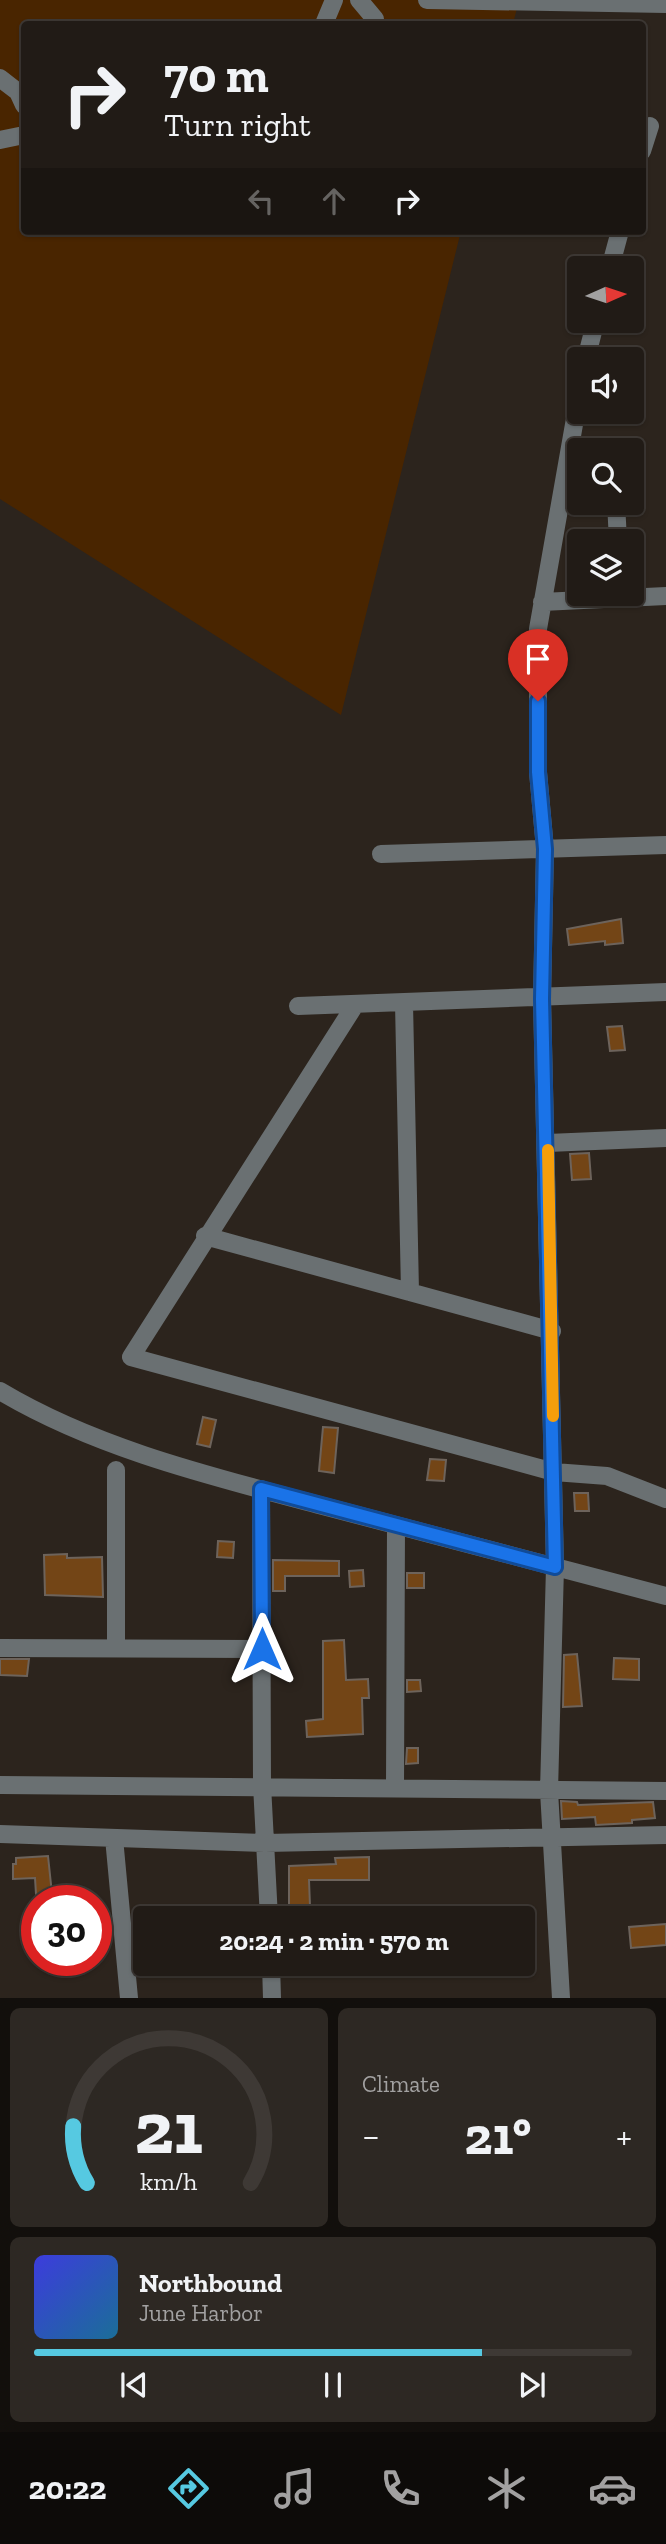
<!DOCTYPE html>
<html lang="en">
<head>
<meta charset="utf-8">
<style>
	:root { --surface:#211b16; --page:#2d2823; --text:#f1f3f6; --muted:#a2a1a1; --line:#3e3935; --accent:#56c9e1 }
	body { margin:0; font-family:"Zilla Slab",serif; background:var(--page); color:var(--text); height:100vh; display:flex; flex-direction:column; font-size:26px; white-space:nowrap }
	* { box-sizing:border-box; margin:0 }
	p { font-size:23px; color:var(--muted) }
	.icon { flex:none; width:38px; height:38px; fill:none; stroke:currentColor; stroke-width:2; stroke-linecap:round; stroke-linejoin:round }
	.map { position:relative; height:1998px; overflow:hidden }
	.side { display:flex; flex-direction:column; gap:10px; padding:10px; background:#120f0c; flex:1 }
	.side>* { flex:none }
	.top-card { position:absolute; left:21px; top:21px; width:625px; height:214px; border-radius:7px; box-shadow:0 2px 5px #0004,0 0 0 2px var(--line); background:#211b16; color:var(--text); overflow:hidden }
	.needle { width:46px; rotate:87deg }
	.controls { position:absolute; left:567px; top:256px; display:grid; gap:14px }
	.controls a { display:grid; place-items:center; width:77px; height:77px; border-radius:7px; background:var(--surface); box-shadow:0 2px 5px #0004,0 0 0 2px var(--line); font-size:35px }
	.speed { position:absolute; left:21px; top:1885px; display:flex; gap:14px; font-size:35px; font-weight:700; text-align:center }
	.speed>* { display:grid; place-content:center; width:91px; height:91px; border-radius:50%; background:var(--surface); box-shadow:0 2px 5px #0004,0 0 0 2px var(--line); line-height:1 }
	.speed .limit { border:10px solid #d22; background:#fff; color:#111 }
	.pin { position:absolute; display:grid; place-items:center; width:60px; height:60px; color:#fff; margin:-72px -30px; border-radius:50% 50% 50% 0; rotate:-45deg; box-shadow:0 0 7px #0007 }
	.pin .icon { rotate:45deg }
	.me { position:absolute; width:77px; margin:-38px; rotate:0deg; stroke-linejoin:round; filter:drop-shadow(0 0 5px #0008) }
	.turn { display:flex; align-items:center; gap:24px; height:147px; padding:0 28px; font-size:32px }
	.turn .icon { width:91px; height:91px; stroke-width:2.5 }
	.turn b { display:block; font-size:49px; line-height:60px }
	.lanes { display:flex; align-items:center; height:66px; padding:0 28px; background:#0003; justify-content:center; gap:35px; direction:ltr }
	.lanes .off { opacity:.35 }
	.big { font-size:52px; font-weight:700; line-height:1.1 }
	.side .tile { flex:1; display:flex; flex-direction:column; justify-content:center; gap:10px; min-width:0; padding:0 24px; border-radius:10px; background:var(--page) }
	.side .dial { align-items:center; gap:0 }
	.dial svg { height:182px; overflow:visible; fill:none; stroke:var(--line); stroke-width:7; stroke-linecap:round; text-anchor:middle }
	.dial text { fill:var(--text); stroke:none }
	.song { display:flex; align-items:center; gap:21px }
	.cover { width:84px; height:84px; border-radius:10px; background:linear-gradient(135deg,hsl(240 70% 55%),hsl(200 70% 35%)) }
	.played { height:7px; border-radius:4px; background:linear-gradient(90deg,var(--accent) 75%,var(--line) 75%) }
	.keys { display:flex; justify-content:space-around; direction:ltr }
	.heat { display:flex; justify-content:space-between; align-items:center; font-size:38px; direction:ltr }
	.side .tiles { flex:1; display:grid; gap:10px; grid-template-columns:1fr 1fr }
	.tile:last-child { grid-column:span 2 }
	.trip { position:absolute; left:133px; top:1906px; width:402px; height:70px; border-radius:7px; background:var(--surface); box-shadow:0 2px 5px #0004,0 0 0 2px var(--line); font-weight:700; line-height:70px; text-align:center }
	.tab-bar { display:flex; height:112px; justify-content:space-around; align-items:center; background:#0d0b09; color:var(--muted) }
	.tab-bar .icon { width:49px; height:49px }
	.tab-bar .selected { color:var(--accent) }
	.tab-bar b { font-size:32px; color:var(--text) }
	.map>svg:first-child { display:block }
	.green { fill:#492500 }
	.building { fill:#734516; stroke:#6d635b; stroke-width:2 }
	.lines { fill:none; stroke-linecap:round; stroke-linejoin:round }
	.minor { stroke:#6a7072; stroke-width:18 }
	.route-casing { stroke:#114b97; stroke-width:18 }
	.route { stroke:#1a73e8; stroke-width:12 }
	.slow { stroke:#f59e0b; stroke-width:12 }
</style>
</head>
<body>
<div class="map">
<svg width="666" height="1998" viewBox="0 0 666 1998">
	<rect width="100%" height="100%" fill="#2c241d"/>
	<!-- green -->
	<path class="green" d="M0 0H519L513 24H24V231H461L341 715 0 499Z"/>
	<!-- building -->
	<path class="building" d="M621 919 623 943 605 945V941L569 945 567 929Z
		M622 1026 625 1050 610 1051 607 1027Z
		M589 1153 591 1179 572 1180 570 1154Z
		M203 1417 216 1420 210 1447 197 1444Z
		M323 1427 338 1428 334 1473 319 1471Z
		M430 1459 446 1460 444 1481 427 1480Z
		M574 1493H588L589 1511H575Z
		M218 1541 234 1542 233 1558 217 1557Z
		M67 1554V1558L102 1557 103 1597 45 1595 44 1555Z
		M273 1560 339 1561V1576H285V1591H273Z
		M363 1570 364 1586 350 1587 349 1571Z
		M407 1573H424V1588H407Z
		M344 1640 346 1680 368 1679 369 1698H362L363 1734 307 1737 306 1721 323 1719V1641Z
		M577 1654 582 1706 563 1707 564 1655Z
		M614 1658 639 1659V1680L613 1679Z
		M0 1659H29L27 1676 0 1675Z
		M407 1680H420L421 1691 407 1692Z
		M407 1748H418V1763L406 1764Z
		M561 1801 577 1802 578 1805 653 1802 655 1818 632 1820V1823L596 1825 595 1817 562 1819Z
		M48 1856 52 1894H36L35 1878 13 1879V1864H16V1858Z
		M369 1857V1880H309L310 1906 289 1907V1866L336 1864 335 1858Z
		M666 1924V1945L631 1948 629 1927Z"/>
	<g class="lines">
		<!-- minor -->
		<path class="minor" d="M359 0 375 19V24
			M427 0 666 4
			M324 24 334 0
			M0 78 18 92 24 105
			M0 140 24 135
			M642 151 650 126
			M610 268 620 231
			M586 359 596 320
			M616 502 618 541
			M542 602 666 596
			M381 854 666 845
			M404 1003 410 1292
			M355 1005 131 1357 554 1472 607 1476 666 1499
			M298 1006 666 992
			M548 1143 666 1138
			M205 1236 552 1331
			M0 1391C97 1449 214 1477 323 1506 437 1536 552 1566 666 1596
			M261 1489 262 1785 269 1918
			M0 1648 262 1649
			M116 1648V1470
			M0 1785 666 1791
			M395 1788 396 1525
			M0 1834 265 1843 666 1835
			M114 1838 129 1998
			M271 1964 272 1998
			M561 1998 549 1791 555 1567 542 999 545 849 538 772V629L579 396"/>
	</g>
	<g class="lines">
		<defs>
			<path id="route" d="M262 1649 261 1489 555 1567 542 999 545 849 538 772V701"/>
		</defs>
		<!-- route casing -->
		<use href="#route" class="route-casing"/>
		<!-- route -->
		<use href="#route" class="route"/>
		<!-- slow -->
		<path class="slow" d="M548 1150 553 1416"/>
	</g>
</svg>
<div class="controls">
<a><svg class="needle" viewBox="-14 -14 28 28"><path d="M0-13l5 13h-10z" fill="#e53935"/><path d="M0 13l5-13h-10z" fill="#a2a1a1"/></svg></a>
<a><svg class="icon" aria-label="sound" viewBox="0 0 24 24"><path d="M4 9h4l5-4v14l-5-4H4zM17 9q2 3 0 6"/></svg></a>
<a><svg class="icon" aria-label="search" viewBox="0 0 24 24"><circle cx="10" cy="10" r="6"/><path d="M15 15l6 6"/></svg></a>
<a><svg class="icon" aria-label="layers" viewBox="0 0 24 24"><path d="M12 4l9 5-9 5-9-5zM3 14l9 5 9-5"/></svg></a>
</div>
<div class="speed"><div class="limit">30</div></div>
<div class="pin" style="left:538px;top:701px;background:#d93025"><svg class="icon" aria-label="arrive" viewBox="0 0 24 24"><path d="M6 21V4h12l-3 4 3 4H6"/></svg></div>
<svg class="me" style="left:262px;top:1649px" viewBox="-20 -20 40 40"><path d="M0-17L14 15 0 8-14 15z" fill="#1a73e8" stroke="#fff" stroke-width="4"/></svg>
<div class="trip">20:24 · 2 min · 570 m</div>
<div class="top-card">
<div class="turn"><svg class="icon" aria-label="right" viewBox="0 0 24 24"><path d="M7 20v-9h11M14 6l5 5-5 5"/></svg><div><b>70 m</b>Turn right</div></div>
<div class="lanes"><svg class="icon off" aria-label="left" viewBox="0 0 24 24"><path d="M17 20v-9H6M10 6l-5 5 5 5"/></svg><svg class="icon off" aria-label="ahead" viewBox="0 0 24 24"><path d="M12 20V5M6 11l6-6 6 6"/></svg><svg class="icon" aria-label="right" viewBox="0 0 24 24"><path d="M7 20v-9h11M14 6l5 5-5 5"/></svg></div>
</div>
</div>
<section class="side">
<div class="tiles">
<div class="tile dial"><svg viewBox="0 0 100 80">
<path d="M14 69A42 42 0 1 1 86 69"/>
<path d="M14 69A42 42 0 0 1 8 44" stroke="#56c9e1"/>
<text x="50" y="56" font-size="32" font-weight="700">21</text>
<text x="50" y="72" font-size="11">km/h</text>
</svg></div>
<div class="tile"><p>Climate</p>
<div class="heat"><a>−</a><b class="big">21°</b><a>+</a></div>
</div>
<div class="tile">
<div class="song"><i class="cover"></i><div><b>Northbound</b><p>June Harbor</p></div></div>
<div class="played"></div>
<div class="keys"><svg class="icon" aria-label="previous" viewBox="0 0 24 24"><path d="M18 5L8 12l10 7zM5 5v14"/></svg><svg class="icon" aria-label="pause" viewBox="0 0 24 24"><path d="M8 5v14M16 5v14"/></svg><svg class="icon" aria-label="next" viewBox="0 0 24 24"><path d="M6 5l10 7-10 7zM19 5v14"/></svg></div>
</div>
</div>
</section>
<nav class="tab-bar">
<b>20:22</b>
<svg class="icon selected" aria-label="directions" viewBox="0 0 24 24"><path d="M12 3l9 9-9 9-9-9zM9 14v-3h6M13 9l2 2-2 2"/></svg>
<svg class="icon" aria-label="music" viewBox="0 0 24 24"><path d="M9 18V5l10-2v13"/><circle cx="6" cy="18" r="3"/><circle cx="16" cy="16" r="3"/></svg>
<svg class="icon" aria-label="phone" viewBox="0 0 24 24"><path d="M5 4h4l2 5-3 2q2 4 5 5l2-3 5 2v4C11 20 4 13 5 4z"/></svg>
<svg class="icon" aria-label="climate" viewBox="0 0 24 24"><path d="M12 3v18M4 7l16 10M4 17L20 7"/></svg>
<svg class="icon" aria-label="car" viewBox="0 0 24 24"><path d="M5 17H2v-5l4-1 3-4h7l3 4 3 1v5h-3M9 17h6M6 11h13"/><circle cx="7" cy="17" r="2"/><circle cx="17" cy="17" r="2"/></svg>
</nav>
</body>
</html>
